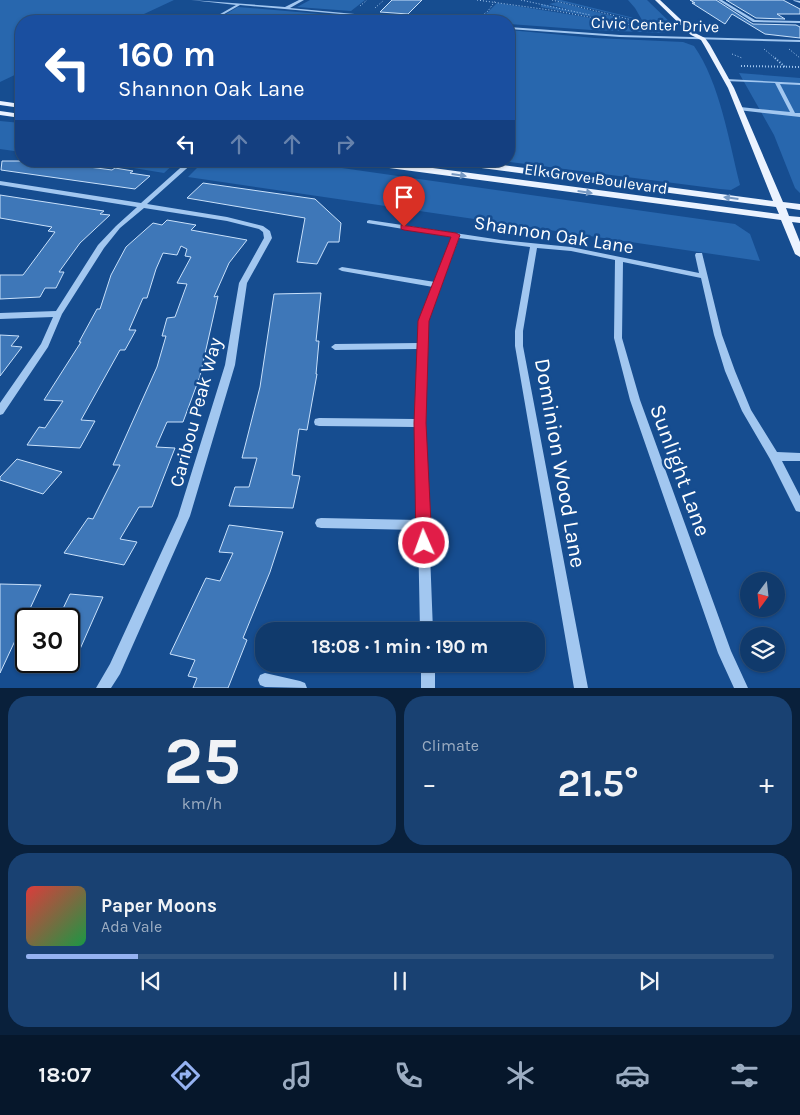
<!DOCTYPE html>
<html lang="en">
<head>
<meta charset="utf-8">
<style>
	:root { --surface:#103a6c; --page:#194172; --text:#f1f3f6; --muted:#9cadc2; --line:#30547f; --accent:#95b2f1 }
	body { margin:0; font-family:Karla,sans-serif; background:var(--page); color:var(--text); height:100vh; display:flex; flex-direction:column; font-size:19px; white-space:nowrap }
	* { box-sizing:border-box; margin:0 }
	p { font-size:16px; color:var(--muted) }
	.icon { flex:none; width:28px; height:28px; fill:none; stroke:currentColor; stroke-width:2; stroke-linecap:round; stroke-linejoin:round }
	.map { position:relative; height:688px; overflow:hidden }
	.panel { display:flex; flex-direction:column; gap:8px; padding:8px; background:#09203b; flex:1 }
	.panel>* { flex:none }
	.top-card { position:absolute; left:15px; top:15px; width:500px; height:152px; border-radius:20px; box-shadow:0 1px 4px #0004,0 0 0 1px var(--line); background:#1a4fa0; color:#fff; overflow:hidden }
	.needle { width:32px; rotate:195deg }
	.fabs { position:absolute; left:740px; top:572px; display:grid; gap:10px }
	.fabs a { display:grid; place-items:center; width:45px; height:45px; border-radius:50%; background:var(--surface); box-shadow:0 1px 4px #0004,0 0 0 1px var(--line); font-size:25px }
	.speed { position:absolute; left:15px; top:608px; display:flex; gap:10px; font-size:25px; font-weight:700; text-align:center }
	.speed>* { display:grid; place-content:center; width:65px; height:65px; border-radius:50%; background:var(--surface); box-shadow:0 1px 4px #0004,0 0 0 1px var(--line); line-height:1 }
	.speed .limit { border:2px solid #111; border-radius:8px; background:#fff; color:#111 }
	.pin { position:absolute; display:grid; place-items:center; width:42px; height:42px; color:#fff; margin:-51px -21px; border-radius:50% 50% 50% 0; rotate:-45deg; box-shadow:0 0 5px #0007 }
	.pin .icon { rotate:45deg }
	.me { position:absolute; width:55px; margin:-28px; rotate:358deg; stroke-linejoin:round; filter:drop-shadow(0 0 4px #0008) }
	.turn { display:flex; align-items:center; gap:18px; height:105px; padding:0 20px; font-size:22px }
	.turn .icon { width:65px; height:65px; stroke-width:2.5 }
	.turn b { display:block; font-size:35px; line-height:42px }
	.lanes { display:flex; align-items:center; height:48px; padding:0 20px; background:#0003; justify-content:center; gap:25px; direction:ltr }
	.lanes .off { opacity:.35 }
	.big { font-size:38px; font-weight:700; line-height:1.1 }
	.panel .widget { flex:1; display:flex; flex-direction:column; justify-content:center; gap:8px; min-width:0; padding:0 18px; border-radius:20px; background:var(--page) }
	.panel .dial { align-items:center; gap:0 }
	.dial b { font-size:65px; line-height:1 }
	.song { display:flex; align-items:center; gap:15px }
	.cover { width:60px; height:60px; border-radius:8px; background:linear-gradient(135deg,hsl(0 70% 55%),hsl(140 70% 35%)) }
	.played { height:5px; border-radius:2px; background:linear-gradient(90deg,var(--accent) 15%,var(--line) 15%) }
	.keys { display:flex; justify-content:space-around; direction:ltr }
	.heat { display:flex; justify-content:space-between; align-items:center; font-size:28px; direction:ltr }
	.panel .tiles { flex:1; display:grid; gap:8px; grid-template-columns:1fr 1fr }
	.widget:last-child { grid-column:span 2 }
	.trip { position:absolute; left:255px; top:622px; width:290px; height:50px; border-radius:20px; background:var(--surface); box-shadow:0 1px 4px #0004,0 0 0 1px var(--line); font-weight:700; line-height:50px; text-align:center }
	.tabs { display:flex; height:80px; justify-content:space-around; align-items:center; background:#06172b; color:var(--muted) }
	.tabs .icon { width:35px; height:35px }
	.tabs .active { color:var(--accent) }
	.tabs b { font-size:22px; color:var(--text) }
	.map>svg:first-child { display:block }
	.green { fill:#2867ae }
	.building { fill:#3e77b8; stroke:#c9e1fb }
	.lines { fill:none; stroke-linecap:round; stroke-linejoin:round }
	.path-far1 { stroke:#a2c7f0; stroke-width:1; stroke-dasharray:1 2; stroke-linecap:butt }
	.path { stroke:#a2c7f0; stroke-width:2; stroke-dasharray:1 2; stroke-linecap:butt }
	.minor { fill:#a2c7f0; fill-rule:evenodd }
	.major { fill:#ebf3ff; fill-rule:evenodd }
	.oneway { fill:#7698c2 }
	.route { fill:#e11d48; stroke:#92132f }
	.labels { text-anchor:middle; stroke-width:5; stroke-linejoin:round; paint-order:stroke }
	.far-street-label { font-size:16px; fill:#fff; stroke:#164d90 }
	.street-label { font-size:19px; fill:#fff; stroke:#164d90 }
	.near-street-label { font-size:22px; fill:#fff; stroke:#164d90 }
</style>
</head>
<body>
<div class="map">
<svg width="800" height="688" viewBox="0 0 800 688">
	<rect width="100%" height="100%" fill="#164d90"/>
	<!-- green -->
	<path class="green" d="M0 0H174L129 21H21V72L0 82Z
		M310 0H365L351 11 297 7Z
		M554 0H561L642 20 635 8 628 0H647L677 29Z
		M558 2 635 22 630 24 541 7V4L573 11 549 4Z
		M497 3 580 16 666 33 591 30 509 24V21H479Z
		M238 7 403 21H214Z
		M509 30 595 38 683 42 694 46C720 83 729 141 740 185L731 190 720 189 502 161H509Z
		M739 73 800 78V193L795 188 774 135Z
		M0 121 21 123V152L0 149Z
		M91 161H177L164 173Z
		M204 161H293L735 224 750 234 760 261 188 177Z"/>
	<!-- building -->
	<path class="building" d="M392 0H422L408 14 380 12Z
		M690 0H716L753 24 796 25 800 27V38L765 34 732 14 725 24 692 3H695Z
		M726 0H783L800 9V14H777L785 19 756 18Z
		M2 161H43L112 170 115 168 133 171 130 173 150 176 135 189 1 170Z
		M203 183 315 199 341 223 339 242H328L317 264 297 262 305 218 187 198Z
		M0 195 104 211 100 214 110 215 80 243 59 272H64L56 288H45L40 297 0 299V275H23L55 232 48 231 52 227 0 218Z
		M167 220 196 225 191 230 247 240 229 263 214 297 218 296 200 376 183 422H167L156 447 175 448 152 507H139L120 539 137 542 124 565 64 553 88 518 93 519 120 465H113L157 367 166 336H162L167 318 175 317 187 284 177 283 191 257 185 256 187 249 181 246 177 255 163 253 156 269 147 298H143L129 330H136L125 350H120L81 420 95 421 80 448 27 445 39 427 45 428 63 401 44 400 81 342H79L97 309H100L111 275 126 247 153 223 162 225Z
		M321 293 316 341H319L316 374H317L307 430 299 429 292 475 300 476 293 508 229 506 235 487H249L257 458H242L260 387 274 294Z
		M0 335 19 336 11 346 22 347 0 376Z
		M17 459 62 472 43 494 0 480V477Z
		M229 525 283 532 270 572 243 638 247 640 228 688H193L197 678 188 676 195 660 170 654 206 578 220 581 233 553 219 552Z
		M0 584 41 585 0 673Z
		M70 594 103 597 69 674V619H58Z"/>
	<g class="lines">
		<!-- path-far1 -->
		<path class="path-far1" d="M477 0 557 11 637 26
			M521 0 590 15
			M552 0 660 27
			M360 6 367 0
			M375 8 384 0
			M475 21 488 11 495 1
			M764 49 776 59
			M789 49 800 58
			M732 54 742 58"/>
		<!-- path -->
		<path class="path" d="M775 58 785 67
			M741 66 800 67"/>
		<!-- minor -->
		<path class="minor" d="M191 0 285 7 299 0H304L290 8 430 21H418L240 5 212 21H208L236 5Z
			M718 0H722L755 20 800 21V23L753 22Z
			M793 0 800 1V3L794 1Z
			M509 27 620 35 800 40V42L620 37 509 29Z
			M726 79 800 83V85L780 84 795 113H800V117L738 110V108L740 107 790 112 775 83 724 81V80Z
			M188 161H195L147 204 227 217 263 226 270 231 272 238 247 283 235 365 190 516 120 674 111 688H96L110 664 178 516 225 365 239 283 264 238 263 232 259 229 227 221 144 208 120 228 104 248 62 314 48 347 3 414 0 415V403L41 344 53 317 0 319V313L56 311 98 245 116 226 137 207 0 185V181L141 203Z
			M369 220 501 240 571 247 699 273 695 255 696 253H702L722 335 735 371 751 410 777 452 800 453V461H782L800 496V512L796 511 770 459 742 411 725 371 714 335 701 278 623 262 622 338 640 400 731 651 748 688H734L718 653 630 400 614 338 615 260 571 251 537 248 523 331V346L588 688H574L515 346V331L530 247 459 238 428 321 427 333 425 423 433 631H420L418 530 321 528 317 527 315 523 317 519 321 518 418 520 415 427 319 426 315 425 314 422 315 419 319 418 415 419 418 349 335 350 331 347 335 344 418 343 420 321 433 287 342 271 338 269 342 267 435 282 452 237 367 223V221Z
			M421 664H435V688H421Z
			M265 673 300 681 305 683 307 688 265 687 260 685 258 680 260 675Z"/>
		<!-- major -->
		<path class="major" d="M655 0H660L695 33 705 38 710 45 734 88 783 202 800 204V210L786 208 789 216 800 217V223L792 222 800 242V257L795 254 781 220 359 164 355 161H380L779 214 776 207 451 164 447 161H472L773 201 728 88 704 45 701 40 691 35Z
			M0 101 21 104V108L0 105Z
			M0 111 21 114V118L0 115Z"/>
	</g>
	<!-- one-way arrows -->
	<defs><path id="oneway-solid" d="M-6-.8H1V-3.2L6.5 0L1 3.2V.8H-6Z" transform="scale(1.25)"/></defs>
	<g class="oneway">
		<use href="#oneway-solid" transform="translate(459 175) rotate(8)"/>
		<use href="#oneway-solid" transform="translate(585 192) rotate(8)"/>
		<use href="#oneway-solid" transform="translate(731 198) rotate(-173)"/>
	</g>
	<!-- route -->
	<path class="route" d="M401 225 456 233 460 235 429 321 426 423 432 543 429 548 424 550 419 548 416 543 414 423 418 321 451 237 404 230 401 229Z"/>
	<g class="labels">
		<!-- far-street labels -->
		<g class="far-street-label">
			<text transform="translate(655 24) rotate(2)" y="6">Civic Center Drive</text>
			<text transform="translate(596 178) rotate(8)" y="6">Elk Grove Boulevard</text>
		</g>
		<!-- street labels -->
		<g class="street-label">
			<text transform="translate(554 234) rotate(9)" y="7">Shannon Oak Lane</text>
			<text transform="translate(195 412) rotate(-75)" y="7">Caribou Peak Way</text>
		</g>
		<!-- near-street labels -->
		<g class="near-street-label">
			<text transform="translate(561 463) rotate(80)" y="8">Dominion Wood Lane</text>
			<text transform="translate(681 470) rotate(70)" y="8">Sunlight Lane</text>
		</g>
	</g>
</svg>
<div class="fabs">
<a><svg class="needle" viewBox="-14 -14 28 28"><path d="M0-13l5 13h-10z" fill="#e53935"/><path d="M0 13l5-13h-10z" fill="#9cadc2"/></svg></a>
<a><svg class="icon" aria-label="layers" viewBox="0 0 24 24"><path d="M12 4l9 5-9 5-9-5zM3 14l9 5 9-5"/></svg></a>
</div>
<div class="speed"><div class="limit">30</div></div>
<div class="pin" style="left:404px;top:227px;background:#d93025"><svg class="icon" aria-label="arrive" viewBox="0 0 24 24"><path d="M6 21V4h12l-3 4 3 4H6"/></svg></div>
<svg class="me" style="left:424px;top:543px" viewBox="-20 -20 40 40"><circle r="17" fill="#e11d48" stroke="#fff" stroke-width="3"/><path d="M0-11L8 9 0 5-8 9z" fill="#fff"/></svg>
<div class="trip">18:08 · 1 min · 190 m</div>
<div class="top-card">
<div class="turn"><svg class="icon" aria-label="left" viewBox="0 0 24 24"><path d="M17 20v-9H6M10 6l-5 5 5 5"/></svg><div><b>160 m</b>Shannon Oak Lane</div></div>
<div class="lanes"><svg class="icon" aria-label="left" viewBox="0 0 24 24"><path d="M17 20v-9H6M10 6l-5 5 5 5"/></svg><svg class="icon off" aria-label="ahead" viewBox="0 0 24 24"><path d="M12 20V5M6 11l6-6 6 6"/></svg><svg class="icon off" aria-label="ahead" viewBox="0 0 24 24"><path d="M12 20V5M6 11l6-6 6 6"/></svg><svg class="icon off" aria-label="right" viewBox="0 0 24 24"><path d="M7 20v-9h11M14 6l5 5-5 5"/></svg></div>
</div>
</div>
<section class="panel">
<div class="tiles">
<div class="widget dial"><b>25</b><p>km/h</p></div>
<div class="widget"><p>Climate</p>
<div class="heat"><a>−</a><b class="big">21.5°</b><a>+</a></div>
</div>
<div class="widget">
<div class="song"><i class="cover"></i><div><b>Paper Moons</b><p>Ada Vale</p></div></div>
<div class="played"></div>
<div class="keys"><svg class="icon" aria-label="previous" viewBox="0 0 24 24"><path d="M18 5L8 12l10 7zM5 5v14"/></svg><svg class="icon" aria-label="pause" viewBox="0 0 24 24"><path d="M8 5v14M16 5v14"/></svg><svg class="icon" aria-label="next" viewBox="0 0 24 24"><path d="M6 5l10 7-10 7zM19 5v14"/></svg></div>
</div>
</div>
</section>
<nav class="tabs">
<b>18:07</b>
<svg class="icon active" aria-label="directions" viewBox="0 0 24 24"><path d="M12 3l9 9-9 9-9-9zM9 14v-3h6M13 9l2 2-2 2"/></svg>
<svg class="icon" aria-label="music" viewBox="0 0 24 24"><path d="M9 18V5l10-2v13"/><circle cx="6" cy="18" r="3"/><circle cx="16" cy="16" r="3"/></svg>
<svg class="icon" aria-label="phone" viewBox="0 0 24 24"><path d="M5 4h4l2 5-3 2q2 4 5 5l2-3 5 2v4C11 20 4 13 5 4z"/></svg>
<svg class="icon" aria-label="climate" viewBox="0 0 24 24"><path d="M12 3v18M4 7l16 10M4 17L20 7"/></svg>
<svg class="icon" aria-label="car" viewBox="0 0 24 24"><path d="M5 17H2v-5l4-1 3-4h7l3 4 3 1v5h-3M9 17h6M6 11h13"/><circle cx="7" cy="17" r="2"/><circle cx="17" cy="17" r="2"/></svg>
<svg class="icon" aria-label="filters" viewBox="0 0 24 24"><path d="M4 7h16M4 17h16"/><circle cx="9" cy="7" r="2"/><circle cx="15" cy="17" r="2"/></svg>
</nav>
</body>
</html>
